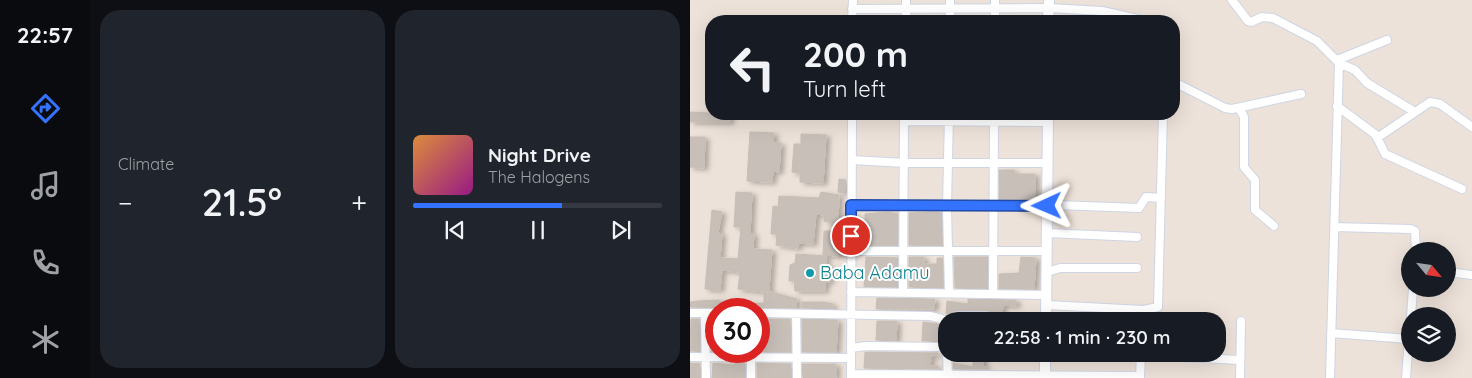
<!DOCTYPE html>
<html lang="en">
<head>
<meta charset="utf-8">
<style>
	:root { --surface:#171b24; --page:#20242c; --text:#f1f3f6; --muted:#9ea1a6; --line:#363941; --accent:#3473ff }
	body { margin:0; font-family:Quicksand,sans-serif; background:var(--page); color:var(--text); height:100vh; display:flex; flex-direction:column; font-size:19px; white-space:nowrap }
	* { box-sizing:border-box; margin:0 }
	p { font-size:16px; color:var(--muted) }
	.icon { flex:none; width:28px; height:28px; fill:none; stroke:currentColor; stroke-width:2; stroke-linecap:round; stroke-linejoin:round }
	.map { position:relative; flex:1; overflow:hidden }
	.details { display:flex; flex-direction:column; gap:10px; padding:10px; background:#0d0f14; width:600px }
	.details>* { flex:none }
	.top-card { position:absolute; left:15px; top:15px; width:475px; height:105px; border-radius:20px; box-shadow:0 5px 20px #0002; background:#171b24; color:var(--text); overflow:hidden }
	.needle { width:32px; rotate:119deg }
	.controls { position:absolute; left:711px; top:242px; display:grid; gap:10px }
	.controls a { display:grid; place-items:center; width:55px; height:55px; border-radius:50%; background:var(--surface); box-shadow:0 5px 20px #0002; font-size:25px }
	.speed { position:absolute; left:15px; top:298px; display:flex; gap:10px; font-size:25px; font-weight:700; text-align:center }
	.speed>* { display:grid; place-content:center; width:65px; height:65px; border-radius:50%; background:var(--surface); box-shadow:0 5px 20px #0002; line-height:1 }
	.speed .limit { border:8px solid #d22; background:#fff; color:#111 }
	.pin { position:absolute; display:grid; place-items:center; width:42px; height:42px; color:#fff; margin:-21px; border:2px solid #fff; border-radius:50%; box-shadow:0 1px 5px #0007 }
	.me { position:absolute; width:55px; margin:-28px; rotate:269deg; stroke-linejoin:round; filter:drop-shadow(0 0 4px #0008) }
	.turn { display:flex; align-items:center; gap:18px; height:105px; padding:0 15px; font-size:22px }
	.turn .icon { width:65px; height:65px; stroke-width:2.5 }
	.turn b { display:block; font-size:35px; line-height:42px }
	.big { font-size:38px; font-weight:600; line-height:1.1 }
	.details .card { flex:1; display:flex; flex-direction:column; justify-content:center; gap:8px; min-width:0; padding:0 18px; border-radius:20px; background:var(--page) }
	.song { display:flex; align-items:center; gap:15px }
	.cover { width:60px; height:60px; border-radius:8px; background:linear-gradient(135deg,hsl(30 70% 55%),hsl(310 70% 35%)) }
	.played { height:5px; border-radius:2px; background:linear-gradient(90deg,var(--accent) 60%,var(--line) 60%) }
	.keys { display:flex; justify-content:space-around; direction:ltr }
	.heat { display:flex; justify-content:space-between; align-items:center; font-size:28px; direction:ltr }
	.details .tiles { flex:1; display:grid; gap:10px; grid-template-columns:repeat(2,1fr) }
	.trip { position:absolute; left:248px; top:312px; width:288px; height:50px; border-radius:20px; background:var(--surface); box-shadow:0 5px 20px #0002; font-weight:600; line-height:50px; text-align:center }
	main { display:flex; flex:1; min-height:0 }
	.tab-bar { display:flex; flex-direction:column; width:90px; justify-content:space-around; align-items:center; background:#090b0e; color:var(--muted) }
	.tab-bar .icon { width:35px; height:35px }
	.tab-bar .active { color:var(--accent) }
	.tab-bar b { font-size:22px; color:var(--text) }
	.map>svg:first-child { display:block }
	.building { fill:#c8bfb9; stroke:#c8beb3; filter:url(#shadow) }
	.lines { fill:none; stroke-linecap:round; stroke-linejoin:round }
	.minor-casing { stroke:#ced5e4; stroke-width:10 }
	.tertiary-casing { stroke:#ced5e4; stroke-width:12 }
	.minor { stroke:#fff; stroke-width:8 }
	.tertiary { stroke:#fff; stroke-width:10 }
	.route-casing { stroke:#224ba6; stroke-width:12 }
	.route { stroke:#3473ff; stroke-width:9 }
	.culture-dot { fill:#0f9aa8; stroke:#fff; stroke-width:2 }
	.labels { text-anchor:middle; stroke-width:4; stroke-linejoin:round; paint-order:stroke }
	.culture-label { font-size:18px; fill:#0d838f; stroke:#fff; text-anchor:start }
</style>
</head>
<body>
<main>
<nav class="tab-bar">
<b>22:57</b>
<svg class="icon active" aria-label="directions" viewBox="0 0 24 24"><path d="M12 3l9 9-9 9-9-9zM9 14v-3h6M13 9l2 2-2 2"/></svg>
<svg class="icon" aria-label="music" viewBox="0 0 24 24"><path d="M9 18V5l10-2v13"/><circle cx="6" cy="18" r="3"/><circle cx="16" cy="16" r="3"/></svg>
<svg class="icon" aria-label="phone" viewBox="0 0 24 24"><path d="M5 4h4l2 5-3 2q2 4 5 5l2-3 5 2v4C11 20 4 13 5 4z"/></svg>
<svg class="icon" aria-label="climate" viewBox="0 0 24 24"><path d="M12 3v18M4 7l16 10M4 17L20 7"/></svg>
</nav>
<section class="details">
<div class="tiles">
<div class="card"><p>Climate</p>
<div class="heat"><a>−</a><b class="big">21.5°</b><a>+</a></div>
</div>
<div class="card">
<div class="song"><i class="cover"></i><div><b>Night Drive</b><p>The Halogens</p></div></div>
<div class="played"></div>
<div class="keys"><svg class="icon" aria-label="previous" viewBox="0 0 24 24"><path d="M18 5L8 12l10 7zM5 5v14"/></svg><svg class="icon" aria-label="pause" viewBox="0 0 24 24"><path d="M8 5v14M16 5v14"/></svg><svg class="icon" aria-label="next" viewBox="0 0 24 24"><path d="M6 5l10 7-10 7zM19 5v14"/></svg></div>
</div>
</div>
</section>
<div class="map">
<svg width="782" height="378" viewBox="0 0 782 378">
	<defs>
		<filter id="shadow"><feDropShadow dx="4" dy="2" stdDeviation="2.5" flood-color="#0004"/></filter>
	</defs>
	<rect width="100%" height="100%" fill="#ede2d9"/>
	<!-- building -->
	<path class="building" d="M0 112 40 114V122H0Z
		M60 132 84 133 83 143H91L89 172 83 171 82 182 57 181Z
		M111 134 136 135 133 183 110 182V173L102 172 104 144H111Z
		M0 137H15L14 168 0 167Z
		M309 170H324V174H345V200H309Z
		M149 179 156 180 154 193 148 192Z
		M46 192 62 193 60 234H64L63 249 82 250 79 289 81 292 107 299 106 308 0 307V302L8 301 28 300 39 304 74 303V292L48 289 50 272 32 270 30 290 15 289 22 210 32 212 28 233 32 234 30 258 48 259 51 227H44Z
		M131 192 149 195 148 224 134 221V215L126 214 123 244 109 243 108 248 86 245 87 234H81L83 206 88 207 89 196 129 198Z
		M198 212 208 214V245H176L175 214Z
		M241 212 252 213V245H219V213Z
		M134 231H147L149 239 156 241V248H152V252L148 251V256L133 255Z
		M106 254 136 256V266L140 265V282H135V291H105L104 281H99L100 265 105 263Z
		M176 257 208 258 207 287H174Z
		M219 257H234V264H247V258H253V288L219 287Z
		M264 257H298L297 288H265Z
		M331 257 346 258 344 289H309V274L329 273Z
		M187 298 240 299H245L244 309H186Z
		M278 299 326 300V306L313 305 312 316 296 310H266L260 315 256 313 257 301 278 304Z
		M112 302H133L143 304V309L112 308Z
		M1 319H9L10 351H0Z
		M21 319H26V351L32 352H21Z
		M69 319H100L101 352H69Z
		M112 319 148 320 146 352H112Z
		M187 321H207L206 341 186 340Z
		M233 322 253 325V340L232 341Z
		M175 352 248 353 247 355H241V358L237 359H241L240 366H248V369L174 368Z
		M283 354H294L293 367H297V369H263V363L283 367Z
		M0 363 10 364V378H0Z
		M23 363 44 365 45 363 55 364V378H22Z
		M67 363 101 364V378H67Z
		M112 364H146V378H113Z"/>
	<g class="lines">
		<defs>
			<path id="minor" d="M305 0V21
				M542 0 558 21 561 22 572 17 583 18 627 41 649 63 640 378
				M162 9 359 8 412 11 456 21
				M162 21 163 0
				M216 21V0
				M260 21V0
				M647 60 697 40
				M649 63 665 70 677 83 725 112
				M484 82 535 108 542 109 611 94
				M647 106 686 135 695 154 772 189
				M549 108 554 117V167L565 180V210L584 226
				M214 121 358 122
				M687 138 740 102 750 104 782 127
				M162 160 215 163H358
				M161 205 357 206
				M366 205 449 208 456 197 471 198
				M644 227 721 229 725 231 726 251
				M357 233 447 237
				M161 251H357
				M357 272 370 268H447
				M758 272 782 275
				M161 292 357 295
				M213 292 214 114
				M259 293 257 207 259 114
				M303 294 304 120
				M356 305 454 310 468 307 473 114
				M0 313H26
				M15 313 16 378
				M69 313 240 316 260 321
				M106 314 107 378
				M721 316 723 289
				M263 321 266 316H296L311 321
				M452 321V310
				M641 333 719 339
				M161 348 176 346 256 347
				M61 351V378
				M257 354 258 378
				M0 357 161 358
				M492 357 550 360
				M161 374 450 376
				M161 377 162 114
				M450 378 451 354
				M550 378 551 321
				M716 378 720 325"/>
			<path id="tertiary" d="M358 21 359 0
				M356 321 358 114
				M355 378V354"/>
		</defs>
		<!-- minor casing -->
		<use href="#minor" class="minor-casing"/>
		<!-- tertiary casing -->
		<use href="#tertiary" class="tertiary-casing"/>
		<!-- minor -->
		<use href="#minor" class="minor"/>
		<!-- tertiary -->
		<use href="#tertiary" class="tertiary"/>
	</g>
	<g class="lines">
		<defs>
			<path id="route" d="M161 236V205L357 206"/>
		</defs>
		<!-- route casing -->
		<use href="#route" class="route-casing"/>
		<!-- route -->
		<use href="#route" class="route"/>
	</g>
	<!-- markers -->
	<circle class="culture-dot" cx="120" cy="273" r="5"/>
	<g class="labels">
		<!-- culture labels -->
		<g class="culture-label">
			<text x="130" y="279">Baba Adamu</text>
		</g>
	</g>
</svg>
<div class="controls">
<a><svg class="needle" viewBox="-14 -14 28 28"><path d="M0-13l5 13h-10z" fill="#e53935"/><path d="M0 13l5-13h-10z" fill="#9ea1a6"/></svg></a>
<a><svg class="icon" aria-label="layers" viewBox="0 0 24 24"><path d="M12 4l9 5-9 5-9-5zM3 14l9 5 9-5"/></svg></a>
</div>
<div class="speed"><div class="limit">30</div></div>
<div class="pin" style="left:161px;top:236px;background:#d93025"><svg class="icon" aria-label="arrive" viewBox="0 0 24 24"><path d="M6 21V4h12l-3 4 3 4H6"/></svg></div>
<svg class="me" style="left:357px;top:206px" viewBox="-20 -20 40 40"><path d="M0-17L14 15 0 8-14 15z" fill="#3473ff" stroke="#fff" stroke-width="4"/></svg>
<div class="trip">22:58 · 1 min · 230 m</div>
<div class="top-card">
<div class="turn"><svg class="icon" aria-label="left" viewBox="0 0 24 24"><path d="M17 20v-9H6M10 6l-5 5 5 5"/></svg><div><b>200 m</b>Turn left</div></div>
</div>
</div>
</main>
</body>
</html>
